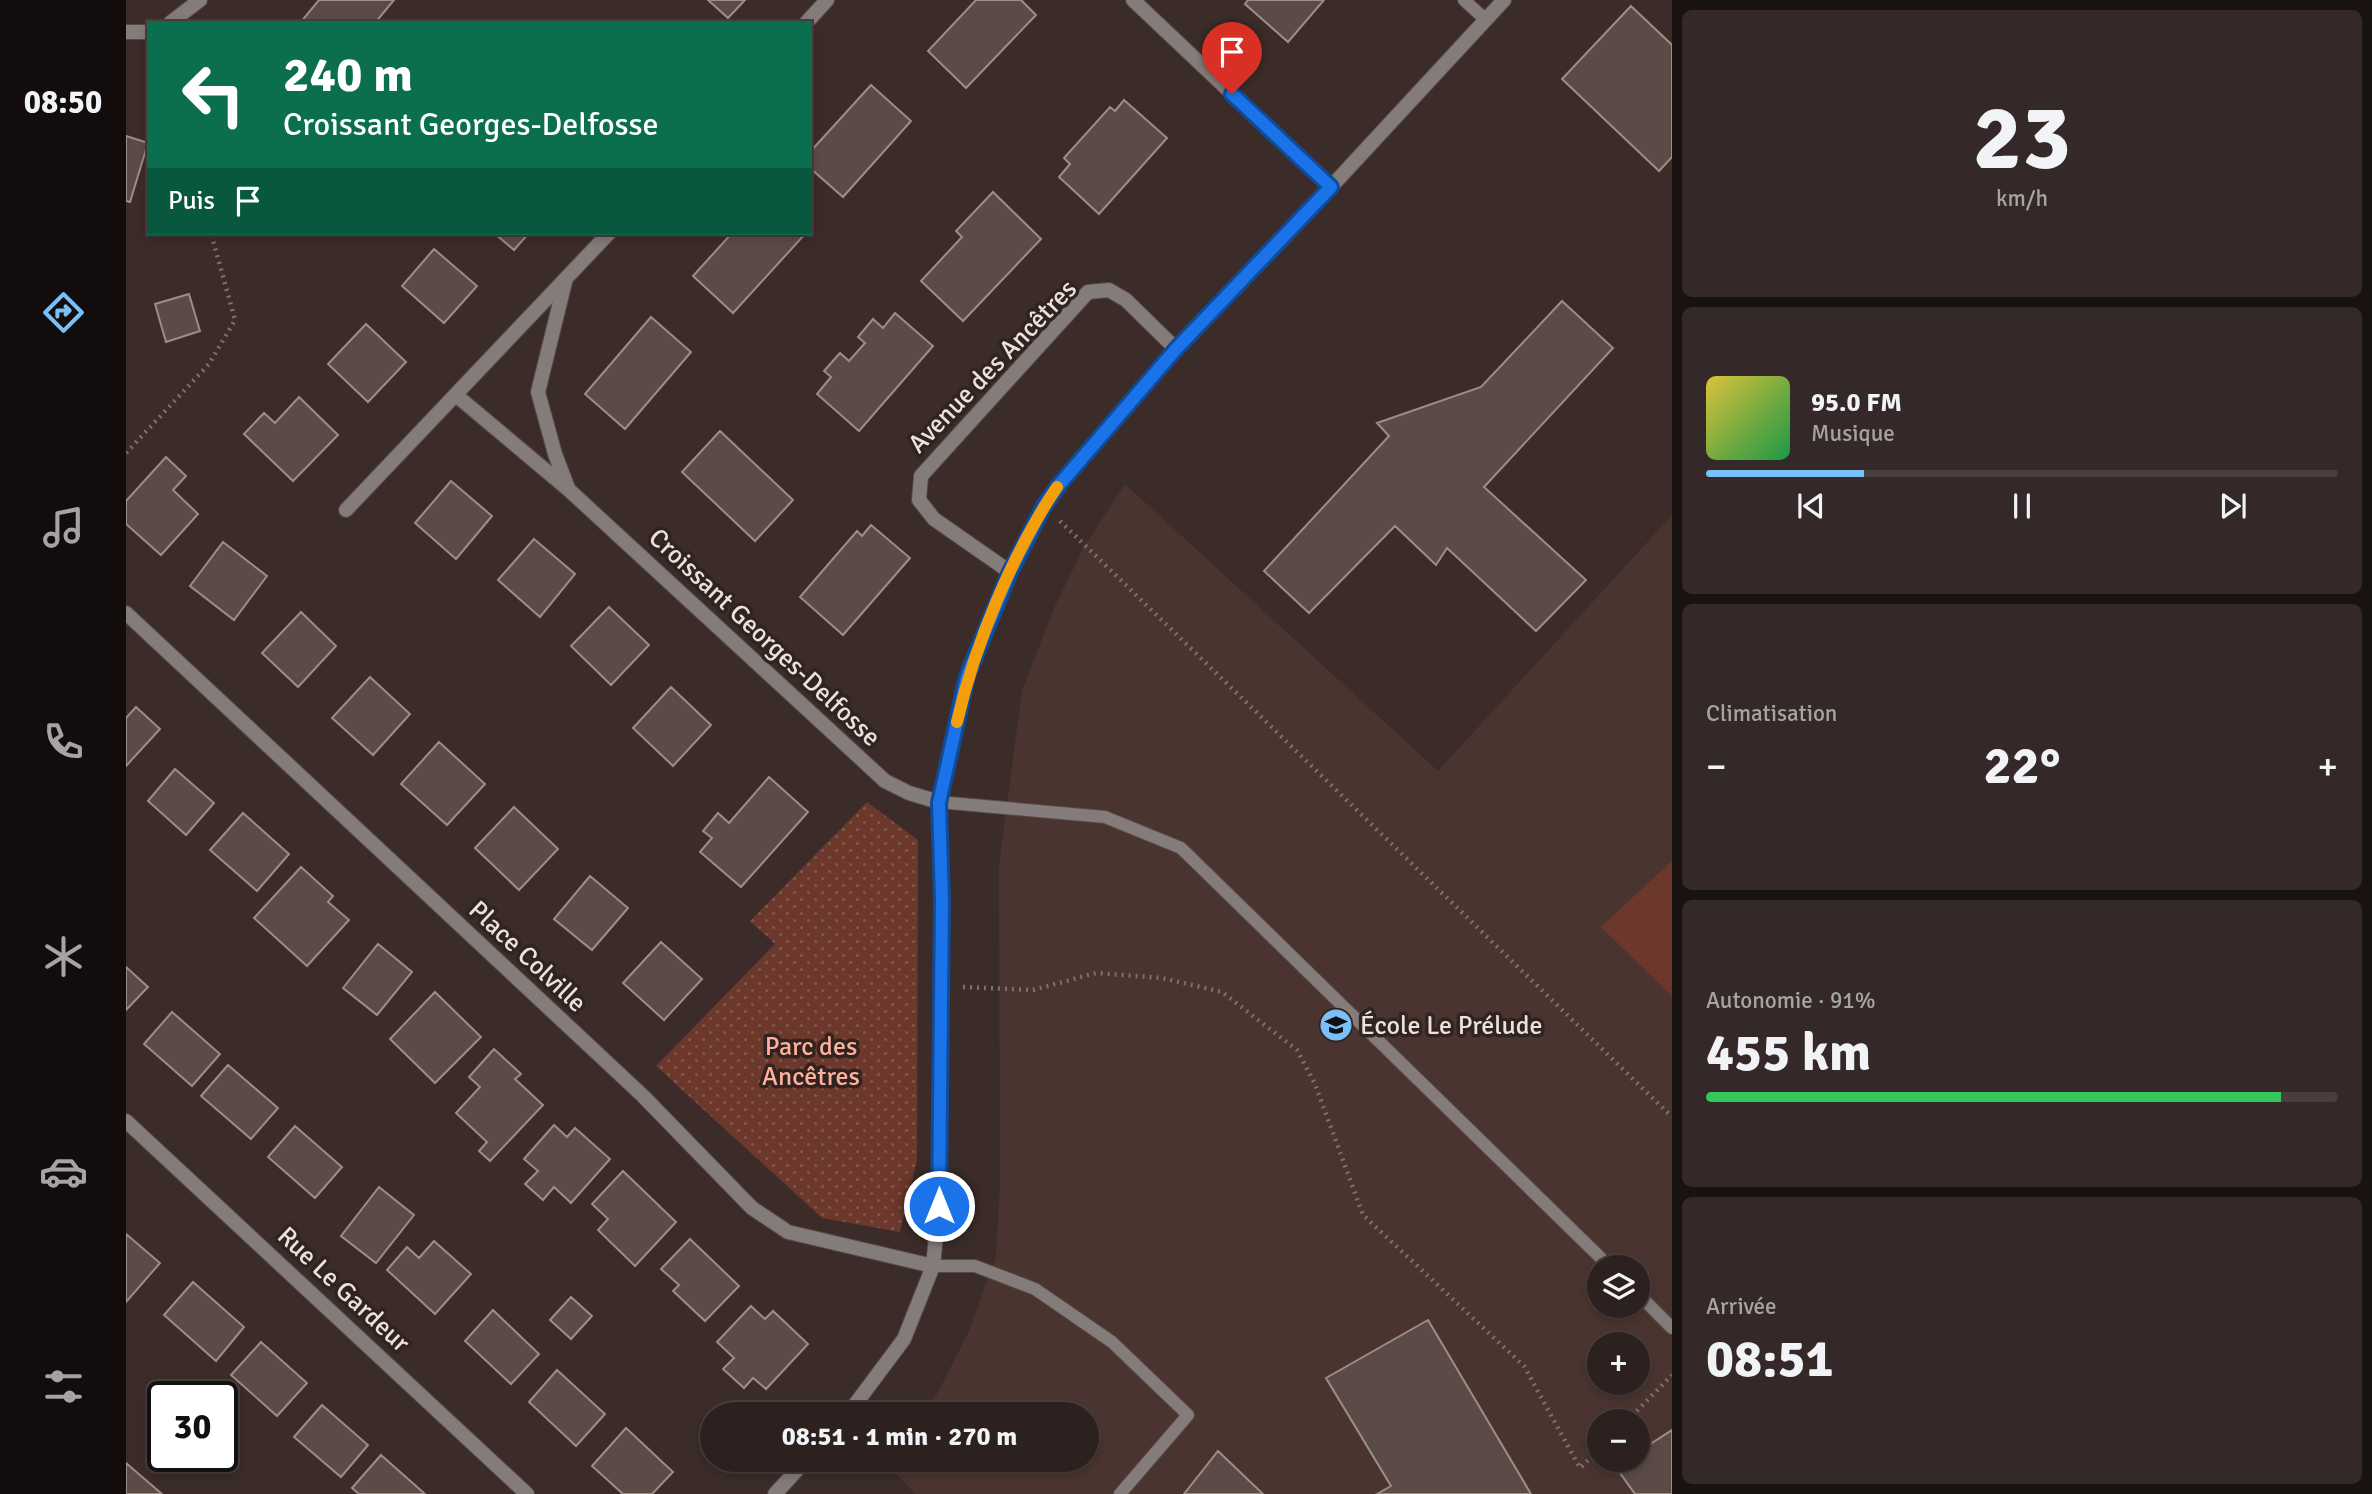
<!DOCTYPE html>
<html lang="fr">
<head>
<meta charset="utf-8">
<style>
	:root { --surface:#2c211f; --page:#342928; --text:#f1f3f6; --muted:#a6a3a4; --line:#483e3d; --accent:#7abff8 }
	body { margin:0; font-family:Signika,sans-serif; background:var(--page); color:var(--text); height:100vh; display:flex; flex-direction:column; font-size:26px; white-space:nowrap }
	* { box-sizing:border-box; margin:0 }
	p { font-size:23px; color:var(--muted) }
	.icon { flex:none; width:38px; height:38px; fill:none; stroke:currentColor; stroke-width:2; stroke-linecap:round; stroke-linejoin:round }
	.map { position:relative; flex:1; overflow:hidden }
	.details { display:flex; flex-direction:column; gap:10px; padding:10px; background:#181211; width:700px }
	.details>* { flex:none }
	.banner { position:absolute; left:21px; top:21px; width:665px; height:214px; border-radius:0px; box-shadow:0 4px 10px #0003,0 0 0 2px var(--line); background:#0b6e4f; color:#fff; overflow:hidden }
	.buttons { position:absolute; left:1461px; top:1255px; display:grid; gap:14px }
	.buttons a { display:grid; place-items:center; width:63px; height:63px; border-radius:50%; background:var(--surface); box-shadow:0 4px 10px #0003,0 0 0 2px var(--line); font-size:35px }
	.speed { position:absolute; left:21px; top:1381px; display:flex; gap:14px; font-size:35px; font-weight:700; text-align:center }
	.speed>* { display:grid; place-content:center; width:91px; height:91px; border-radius:50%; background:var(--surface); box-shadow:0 4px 10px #0003,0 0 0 2px var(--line); line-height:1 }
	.speed .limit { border:4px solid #111; border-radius:10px; background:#fff; color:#111 }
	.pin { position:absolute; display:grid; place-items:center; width:60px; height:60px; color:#fff; margin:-72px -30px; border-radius:50% 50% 50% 0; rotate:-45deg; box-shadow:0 0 7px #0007 }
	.pin .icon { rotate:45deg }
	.me { position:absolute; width:77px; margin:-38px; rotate:0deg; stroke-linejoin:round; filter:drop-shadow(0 0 5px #0008) }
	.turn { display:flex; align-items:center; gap:24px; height:147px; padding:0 21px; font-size:32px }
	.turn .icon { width:91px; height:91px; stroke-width:2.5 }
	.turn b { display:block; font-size:49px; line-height:60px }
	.then { display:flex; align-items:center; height:66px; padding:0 21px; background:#0003; gap:14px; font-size:26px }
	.big { font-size:52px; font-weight:800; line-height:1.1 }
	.details .card { flex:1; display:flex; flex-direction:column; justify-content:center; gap:10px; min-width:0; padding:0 24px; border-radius:10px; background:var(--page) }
	.details .dial { align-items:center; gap:0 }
	.dial b { font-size:91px; line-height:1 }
	.song { display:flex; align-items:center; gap:21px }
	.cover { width:84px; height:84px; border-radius:10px; background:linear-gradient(135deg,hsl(50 70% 55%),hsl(140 70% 35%)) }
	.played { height:7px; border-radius:4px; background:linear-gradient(90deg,var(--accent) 25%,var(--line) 25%) }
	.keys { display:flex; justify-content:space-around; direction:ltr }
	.heat { display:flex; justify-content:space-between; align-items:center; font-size:38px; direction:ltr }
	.charge { height:10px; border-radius:5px; background:linear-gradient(90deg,#34c759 91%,var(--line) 0) }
	.trip { position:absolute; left:574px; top:1402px; width:399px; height:70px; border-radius:35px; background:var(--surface); box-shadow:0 4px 10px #0003,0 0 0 2px var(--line); font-weight:800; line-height:70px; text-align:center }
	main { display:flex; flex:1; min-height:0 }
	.tabs { display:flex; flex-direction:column; width:126px; justify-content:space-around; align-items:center; background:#120d0c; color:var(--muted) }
	.tabs .icon { width:49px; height:49px }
	.tabs .selected { color:var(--accent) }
	.tabs b { font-size:32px; color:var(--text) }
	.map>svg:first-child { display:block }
	.built { fill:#4a342f; fill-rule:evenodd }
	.park { fill:url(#park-dots) }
	.pitch { fill:#6c382c }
	.building { fill:#5b4b47; stroke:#9e8c87; stroke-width:2 }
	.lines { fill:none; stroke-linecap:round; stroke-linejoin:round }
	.lane-casing { stroke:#574946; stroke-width:14 }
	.street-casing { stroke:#574946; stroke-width:16 }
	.path { stroke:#7c706d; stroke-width:4.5; stroke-dasharray:2 5; stroke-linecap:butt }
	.lane { stroke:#847c7a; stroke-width:12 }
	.street { stroke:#847c7a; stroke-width:14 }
	.route-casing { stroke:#114b97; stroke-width:18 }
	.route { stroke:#1a73e8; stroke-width:12 }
	.slow { stroke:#f59e0b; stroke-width:12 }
	.labels { text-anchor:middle; stroke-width:7; stroke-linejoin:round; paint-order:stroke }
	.street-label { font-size:26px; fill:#ebe2df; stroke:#31231f }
	.poi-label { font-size:26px; fill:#ebe2df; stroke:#31231f; text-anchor:start }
	.park-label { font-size:26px; fill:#feb09c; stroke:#31231f }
</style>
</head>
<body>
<main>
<nav class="tabs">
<b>08:50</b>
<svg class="icon selected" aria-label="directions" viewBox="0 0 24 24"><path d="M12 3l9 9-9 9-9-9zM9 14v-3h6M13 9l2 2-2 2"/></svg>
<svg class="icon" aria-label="music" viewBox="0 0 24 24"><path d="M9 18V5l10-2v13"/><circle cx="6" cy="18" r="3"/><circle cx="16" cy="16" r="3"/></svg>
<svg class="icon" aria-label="phone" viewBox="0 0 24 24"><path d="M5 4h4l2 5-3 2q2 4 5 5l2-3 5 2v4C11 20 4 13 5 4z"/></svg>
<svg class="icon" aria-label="climate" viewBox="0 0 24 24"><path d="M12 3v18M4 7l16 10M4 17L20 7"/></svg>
<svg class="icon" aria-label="car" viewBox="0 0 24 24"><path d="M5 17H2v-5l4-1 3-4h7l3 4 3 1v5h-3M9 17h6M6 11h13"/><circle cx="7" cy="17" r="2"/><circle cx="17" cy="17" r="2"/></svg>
<svg class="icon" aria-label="filters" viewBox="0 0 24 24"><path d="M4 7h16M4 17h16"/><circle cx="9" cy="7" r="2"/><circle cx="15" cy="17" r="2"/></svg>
</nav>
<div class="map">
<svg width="1546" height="1494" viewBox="0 0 1546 1494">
	<defs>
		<pattern id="park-dots" width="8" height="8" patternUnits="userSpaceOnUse" patternTransform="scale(1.75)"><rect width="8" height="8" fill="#6c382c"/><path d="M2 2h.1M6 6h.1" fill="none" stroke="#81544a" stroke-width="1.8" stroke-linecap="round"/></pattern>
	</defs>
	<rect width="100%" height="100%" fill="#3b2c29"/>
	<!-- built -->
	<path class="built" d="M999 484 1312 771 1546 515V1494H789L758 1460H961V1414H793L811 1394 843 1331 870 1256 874 1186 873 865 896 691 928 608 959 545ZM1474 1267H1512V1306H1474ZM1474 1344H1512V1382H1474ZM1474 1421H1512V1460H1474Z"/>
	<!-- park -->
	<path class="park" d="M741 802 792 840 791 1160 774 1232 696 1218 530 1066 649 944 624 921Z"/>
	<!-- pitch -->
	<path class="pitch" d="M1546 861V996L1475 927Z"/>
	<!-- building -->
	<path class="building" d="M193 0H268L249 23H174Z
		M582 0H619L602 18Z
		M850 0H895L910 15 840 88 802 51Z
		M1122 0H1198L1162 42 1119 4Z
		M1505 6 1546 45V157L1533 171 1436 79Z
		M745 85 785 121 717 197 684 168V152Z
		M998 100 1041 138 973 214 933 177 944 164 938 158 984 107 989 111Z
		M0 136 22 143 4 202 0 201Z
		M867 192 915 239 837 321 795 281 836 237 830 231Z
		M368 233H403L388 250Z
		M606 233H680L607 313 567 276Z
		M308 249 351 286 318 323 276 286Z
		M63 294 74 331 40 342 29 304Z
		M1436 301 1487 348 1358 487 1460 580 1410 631 1321 548 1310 565 1269 526 1183 613 1138 571 1263 436 1251 423 1355 387Z
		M769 313 807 346 733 431 691 394 705 377 698 371 714 353 723 361 739 343 732 337 747 319 757 328Z
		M525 317 565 352 499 429 459 394Z
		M240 324 280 362 242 402 202 364Z
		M173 397 212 435 167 481 118 434 138 413 149 423Z
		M594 431 667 500 629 541 556 472Z
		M40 457 60 476 47 490 72 514 35 555 0 524V501Z
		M325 481 366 516 330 559 289 523Z
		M745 525 784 558 717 635 674 597 731 531 736 536Z
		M408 539 449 574 414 617 372 580Z
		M97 542 141 576 108 620 64 586Z
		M483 607 523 645 485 685 445 646Z
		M175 612 210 646 172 687 136 653Z
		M244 677 284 714 247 755 206 718Z
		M545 687 585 725 547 766 507 728Z
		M10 707 34 729 0 766V718Z
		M313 742 359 784 321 825 275 784Z
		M49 769 88 803 60 835 22 801Z
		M643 777 682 812 615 887 574 852 586 838 577 831 592 813 603 823Z
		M388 807 432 849 393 890 349 848Z
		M117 813 163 854 131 891 84 850Z
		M175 867 207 896 202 902 223 920 181 966 128 918Z
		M464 876 502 908 466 950 428 919Z
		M535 942 576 979 538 1020 497 983Z
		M252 944 286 972 251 1015 217 988Z
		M0 967 22 987 0 1010Z
		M309 992 355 1037 309 1083 264 1039Z
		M46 1012 94 1054 66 1086 18 1044Z
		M368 1049 395 1074 389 1079 417 1105 364 1161 353 1151 361 1142 330 1113 354 1087 343 1077Z
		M102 1065 152 1108 125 1139 75 1096Z
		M428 1125 441 1137 449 1128 484 1159 445 1203 428 1187 417 1200 399 1184 412 1171 398 1159Z
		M169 1126 216 1167 189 1198 142 1157Z
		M497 1171 550 1222 509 1266 472 1230 482 1219 466 1204Z
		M253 1187 288 1215 250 1263 215 1236Z
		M0 1234 34 1263 0 1302Z
		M564 1239 613 1286 579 1321 547 1291 553 1285 535 1269Z
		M308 1241 345 1274 309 1314 261 1270 281 1247 293 1258Z
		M67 1282 118 1327 90 1361 38 1315Z
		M445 1297 466 1316 445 1339 424 1320Z
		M625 1306 639 1319 647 1311 682 1344 640 1389 627 1378 618 1388 597 1369 608 1358 591 1342Z
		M367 1310 413 1354 385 1384 339 1341Z
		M1302 1320 1405 1494H1251L1265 1486 1200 1378Z
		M135 1342 181 1383 151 1416 105 1375Z
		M431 1370 479 1414 450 1446 403 1402Z
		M196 1405 242 1445 215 1477 168 1437Z
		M500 1428 547 1472 526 1494H497L466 1466Z
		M1546 1430V1494H1509L1489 1466 1500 1460H1512V1452Z
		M1092 1451 1137 1494H1058Z
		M255 1455 299 1494H233L226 1488Z
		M0 1463 36 1494H0Z"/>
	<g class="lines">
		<defs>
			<path id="lane" d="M1338 0 1360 20
				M813 802 979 817 1055 848 1484 1267
				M807 1266H849L909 1289 986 1342 1062 1415 994 1494
				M1512 1294 1546 1328"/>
			<path id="street" d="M1007 0 1205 187
				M44 23 74 0
				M680 23 701 0
				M0 32H23
				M439 282 412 392 429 454 442 488
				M331 396 443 490 759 781 783 793 813 802
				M220 510 483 233
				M884 572 808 519 793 500 795 476 962 292 983 290 1000 300 1050 349
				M0 613 517 1096 626 1208 662 1232 807 1266
				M0 1121 401 1494
				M722 1414 778 1339 807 1266 813 1206 816 900 813 802 841 676 884 572 918 506 933 485 960 453 1050 349 1154 242 1378 0
				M649 1494 680 1460"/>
		</defs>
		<!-- lane casing -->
		<use href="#lane" class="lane-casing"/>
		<!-- street casing -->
		<use href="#street" class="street-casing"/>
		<!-- path -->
		<path class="path" d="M0 453 83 364 109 320 85 233
			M934 521 1546 1117
			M837 987 907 990 970 973 1036 978 1096 992 1171 1050 1189 1084 1237 1215 1398 1366 1454 1468 1474 1448
			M1501 1421 1546 1375"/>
		<!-- lane -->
		<use href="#lane" class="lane"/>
		<!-- street -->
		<use href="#street" class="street"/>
	</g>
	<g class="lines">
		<defs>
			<path id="route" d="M813 1206 816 900 813 803 841 676 884 572 918 506 933 485 1050 349 1205 187 1106 94"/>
		</defs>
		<!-- route casing -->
		<use href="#route" class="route-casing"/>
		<!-- route -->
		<use href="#route" class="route"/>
		<!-- slow -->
		<path class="slow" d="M831 722C849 644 886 554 931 487"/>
	</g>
	<!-- icons -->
	<defs>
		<symbol id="school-disc" viewBox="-11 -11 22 22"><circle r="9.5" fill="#7abff8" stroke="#31231f"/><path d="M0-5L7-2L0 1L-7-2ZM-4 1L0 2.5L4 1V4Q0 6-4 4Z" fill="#111"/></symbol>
	</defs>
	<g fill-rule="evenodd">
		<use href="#school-disc" x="1191" y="1006" width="38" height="38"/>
	</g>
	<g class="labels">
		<!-- street labels -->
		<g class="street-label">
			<text transform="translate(866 366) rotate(-46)" y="9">Avenue des Ancêtres</text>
			<text transform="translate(639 637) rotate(43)" y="9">Croissant Georges-Delfosse</text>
			<text transform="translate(402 956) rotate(43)" y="9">Place Colville</text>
			<text transform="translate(218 1289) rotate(43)" y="9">Rue Le Gardeur</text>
		</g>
		<!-- poi labels -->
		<g class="poi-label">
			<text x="1234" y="1034">École Le Prélude</text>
		</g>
		<!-- park labels -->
		<g class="park-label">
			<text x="685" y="1055">Parc des<tspan x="685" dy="30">Ancêtres</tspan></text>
		</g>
	</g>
</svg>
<div class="buttons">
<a><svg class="icon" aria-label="layers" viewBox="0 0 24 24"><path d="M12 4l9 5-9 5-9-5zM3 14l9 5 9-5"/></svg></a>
<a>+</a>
<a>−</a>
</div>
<div class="speed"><div class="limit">30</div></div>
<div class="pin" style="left:1106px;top:94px;background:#d93025"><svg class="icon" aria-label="arrive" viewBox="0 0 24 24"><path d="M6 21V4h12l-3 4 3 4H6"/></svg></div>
<svg class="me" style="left:813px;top:1206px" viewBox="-20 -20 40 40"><circle r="17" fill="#1a73e8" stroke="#fff" stroke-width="3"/><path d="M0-11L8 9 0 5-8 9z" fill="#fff"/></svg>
<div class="trip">08:51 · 1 min · 270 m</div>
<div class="banner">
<div class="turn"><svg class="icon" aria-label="left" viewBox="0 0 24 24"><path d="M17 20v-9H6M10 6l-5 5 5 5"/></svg><div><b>240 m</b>Croissant Georges-Delfosse</div></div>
<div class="then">Puis<svg class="icon" aria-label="arrive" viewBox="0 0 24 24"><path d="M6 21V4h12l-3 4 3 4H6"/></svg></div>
</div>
</div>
<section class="details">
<div class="card dial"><b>23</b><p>km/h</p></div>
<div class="card">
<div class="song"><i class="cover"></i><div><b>95.0 FM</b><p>Musique</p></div></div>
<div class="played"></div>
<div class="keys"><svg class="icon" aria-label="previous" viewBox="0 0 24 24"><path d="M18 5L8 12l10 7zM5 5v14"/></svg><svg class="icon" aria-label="pause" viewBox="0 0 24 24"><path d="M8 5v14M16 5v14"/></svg><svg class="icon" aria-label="next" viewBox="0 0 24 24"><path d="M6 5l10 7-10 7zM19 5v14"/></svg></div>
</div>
<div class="card"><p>Climatisation</p>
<div class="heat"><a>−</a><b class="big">22°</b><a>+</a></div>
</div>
<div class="card"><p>Autonomie · 91%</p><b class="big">455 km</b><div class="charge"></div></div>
<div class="card"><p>Arrivée</p><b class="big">08:51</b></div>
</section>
</main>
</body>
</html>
